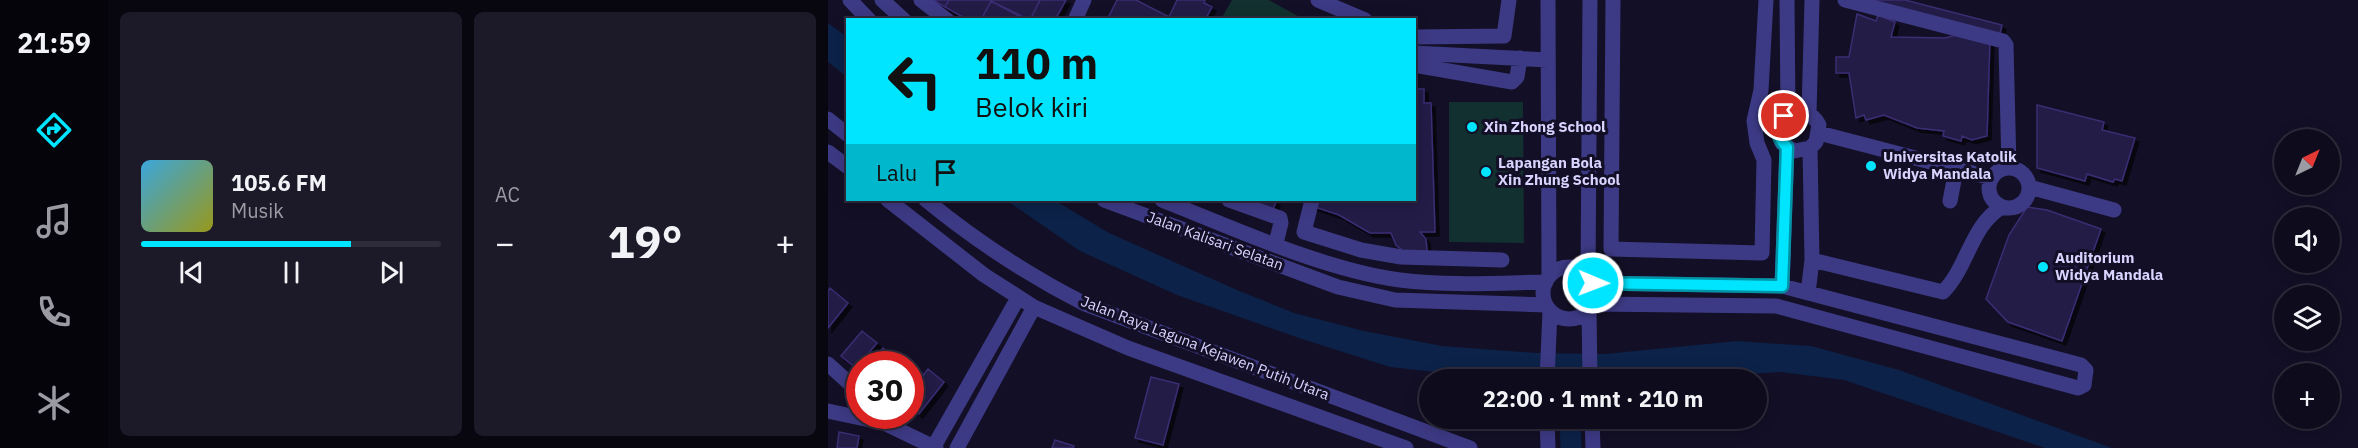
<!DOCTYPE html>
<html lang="id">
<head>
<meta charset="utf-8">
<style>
	:root { --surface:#0e0b1c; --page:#1c1929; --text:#f1f3f6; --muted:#9b9ba3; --line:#2e2b3b; --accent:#00e5ff }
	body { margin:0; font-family:"IBM Plex Sans",sans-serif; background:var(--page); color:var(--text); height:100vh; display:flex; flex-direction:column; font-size:22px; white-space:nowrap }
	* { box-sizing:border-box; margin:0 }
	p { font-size:20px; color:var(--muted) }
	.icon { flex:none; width:33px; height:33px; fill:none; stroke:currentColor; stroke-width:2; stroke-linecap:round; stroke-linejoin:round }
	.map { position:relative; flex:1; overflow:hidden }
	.sheet { display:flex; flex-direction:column; gap:12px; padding:12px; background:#08060f; width:720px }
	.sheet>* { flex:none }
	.guide { position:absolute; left:18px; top:18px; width:570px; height:183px; border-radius:0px; box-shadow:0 3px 15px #0003,0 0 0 2px var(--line); background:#00e5ff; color:#111; overflow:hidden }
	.needle { width:39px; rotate:43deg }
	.tools { position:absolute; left:1446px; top:129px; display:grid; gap:12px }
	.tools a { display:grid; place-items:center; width:66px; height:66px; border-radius:50%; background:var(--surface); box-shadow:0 3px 15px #0003,0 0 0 2px var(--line); font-size:30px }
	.speed { position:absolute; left:18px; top:351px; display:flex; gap:12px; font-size:30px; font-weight:700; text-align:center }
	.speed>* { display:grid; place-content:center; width:78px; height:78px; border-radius:50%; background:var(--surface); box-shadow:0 3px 15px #0003,0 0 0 2px var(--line); line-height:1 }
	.speed .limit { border:9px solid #d22; background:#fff; color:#111 }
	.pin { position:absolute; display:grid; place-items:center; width:51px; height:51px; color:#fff; margin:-26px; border:3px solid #fff; border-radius:50%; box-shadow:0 2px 6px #0007 }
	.me { position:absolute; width:66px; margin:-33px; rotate:91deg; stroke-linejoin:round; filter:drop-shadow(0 0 4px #0008) }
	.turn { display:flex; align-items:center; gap:21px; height:126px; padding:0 30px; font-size:27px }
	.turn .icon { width:78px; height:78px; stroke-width:2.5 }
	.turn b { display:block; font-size:42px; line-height:51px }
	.then { display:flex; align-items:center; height:57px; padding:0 30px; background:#0003; gap:12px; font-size:22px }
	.big { font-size:45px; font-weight:800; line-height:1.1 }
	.sheet .tile { flex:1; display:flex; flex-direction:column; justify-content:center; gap:9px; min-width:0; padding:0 21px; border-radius:9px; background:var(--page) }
	.song { display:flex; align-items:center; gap:18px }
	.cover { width:72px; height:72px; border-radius:9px; background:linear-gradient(135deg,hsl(200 70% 55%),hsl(60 70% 35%)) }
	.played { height:6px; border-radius:3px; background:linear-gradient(90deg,var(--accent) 70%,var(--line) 70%) }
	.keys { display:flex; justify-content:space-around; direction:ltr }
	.heat { display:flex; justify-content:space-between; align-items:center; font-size:33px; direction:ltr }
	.sheet .tiles { flex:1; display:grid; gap:12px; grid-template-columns:repeat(2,1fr) }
	.trip { position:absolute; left:591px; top:369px; width:348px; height:60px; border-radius:30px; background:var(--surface); box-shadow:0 3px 15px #0003,0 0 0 2px var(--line); font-weight:800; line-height:60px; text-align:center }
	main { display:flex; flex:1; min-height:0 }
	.dock { display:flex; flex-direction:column; width:108px; justify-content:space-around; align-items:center; background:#06040b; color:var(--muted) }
	.dock .icon { width:42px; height:42px }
	.dock .selected { color:var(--accent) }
	.dock b { font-size:27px; color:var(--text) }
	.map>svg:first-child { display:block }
	.green { fill:#12302f }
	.water { fill:#0c2248 }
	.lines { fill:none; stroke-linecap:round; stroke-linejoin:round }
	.river { stroke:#0c2248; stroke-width:21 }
	.building { fill:#241b47; stroke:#3b2d73; stroke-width:1.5; filter:url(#shadow) }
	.minor { stroke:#3d3a85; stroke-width:15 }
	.route-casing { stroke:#0095a6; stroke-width:15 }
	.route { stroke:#00e5ff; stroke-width:10 }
	.poi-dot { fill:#00e5ff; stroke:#130f26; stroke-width:2 }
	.labels { text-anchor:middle; stroke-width:6; stroke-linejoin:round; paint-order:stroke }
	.poi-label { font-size:15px; font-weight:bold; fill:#d9d4ff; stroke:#130f26; text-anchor:start }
	.street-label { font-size:15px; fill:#d9d4ff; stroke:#130f26 }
</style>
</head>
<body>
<main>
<nav class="dock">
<b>21:59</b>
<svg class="icon selected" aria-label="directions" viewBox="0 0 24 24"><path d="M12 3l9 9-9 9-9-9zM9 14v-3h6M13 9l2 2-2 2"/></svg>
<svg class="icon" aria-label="music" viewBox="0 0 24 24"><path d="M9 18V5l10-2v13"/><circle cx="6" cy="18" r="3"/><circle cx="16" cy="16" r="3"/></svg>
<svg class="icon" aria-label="phone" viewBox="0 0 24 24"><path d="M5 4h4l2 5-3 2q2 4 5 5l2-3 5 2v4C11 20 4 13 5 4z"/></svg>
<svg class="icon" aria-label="climate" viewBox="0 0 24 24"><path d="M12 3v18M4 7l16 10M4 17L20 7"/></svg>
</nav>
<section class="sheet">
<div class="tiles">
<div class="tile">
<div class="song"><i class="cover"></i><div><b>105.6 FM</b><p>Musik</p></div></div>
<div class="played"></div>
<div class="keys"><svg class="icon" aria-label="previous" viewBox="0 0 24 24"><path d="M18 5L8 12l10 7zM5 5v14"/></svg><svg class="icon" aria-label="pause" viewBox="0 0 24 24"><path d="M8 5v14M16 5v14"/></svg><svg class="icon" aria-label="next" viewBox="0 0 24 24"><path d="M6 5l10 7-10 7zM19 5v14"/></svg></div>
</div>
<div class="tile"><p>AC</p>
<div class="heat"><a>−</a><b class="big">19°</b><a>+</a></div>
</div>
</div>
</section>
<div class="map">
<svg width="1530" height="448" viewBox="0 0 1530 448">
	<defs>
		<filter id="shadow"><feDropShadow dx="4" dy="4" stdDeviation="0" flood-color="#0009"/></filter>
	</defs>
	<rect width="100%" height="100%" fill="#130f26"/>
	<!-- green -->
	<path class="green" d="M404 0H441L475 19H393Z
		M621 102H695L696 243 621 242Z"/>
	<!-- water -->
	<path class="water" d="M0 23 19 37V77L0 62Z
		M178 200H226L281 233 409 290 466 313 536 331 614 346 708 353 777 354 909 341 983 346 1071 370 1284 448H1217L1016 380 952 372 841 380H679L562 367 471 338 349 295 252 251Z"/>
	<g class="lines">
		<!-- river -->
		<path class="river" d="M742 418 743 448"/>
	</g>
	<!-- building -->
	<path class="building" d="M105 0H121L117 7Z
		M121 0H212L202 20 163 1 153 20H140L117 7Z
		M212 0H238L227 20H202Z
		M289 0H308L341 17 349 0H377L376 3 384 7 377 20H279Z
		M1023 0H1077L1174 25 1171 38Z
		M163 1 198 20H153Z
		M1029 14 1048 21 1050 15 1067 22 1063 37 1117 38 1136 33 1162 38 1159 136 1144 140 1134 136 1133 141 1115 136 1116 131 1089 128 1056 115 1038 120 1036 115 1028 118 1021 73H1008V57H1021Z
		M586 89H596V103H603L607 232H592L598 239 599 251 578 253 568 245 563 233H542L511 215 484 206 487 200H586Z
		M1209 105 1276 122 1274 130 1307 138 1294 181 1287 179 1285 182 1259 174 1257 181 1209 168Z
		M407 200H445L448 202 443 214Z
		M1199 207 1219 210 1273 229 1234 341 1180 322 1158 299 1181 235Z
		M2 288 20 303 0 328V291Z
		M34 331 49 343 28 368 13 356Z
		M55 348 70 361 67 364H41Z
		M76 360 94 373 82 387V364H73Z
		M100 369 116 382 91 414 82 407V392Z
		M323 377 351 384 335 445 307 438Z
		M11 432 31 436 29 448H9Z
		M227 440 246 446 245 448H224Z"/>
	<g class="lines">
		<!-- minor -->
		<path class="minor" d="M22 0 41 20
			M54 0 76 20
			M93 0 119 20
			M490 0 537 20
			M720 0 721 276
			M785 0 783 249 934 253 936 160 929 143 926 121 933 90 938 0
			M959 0 960 113
			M1017 0 1175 41 1178 45 1181 168
			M247 20 256 0
			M586 37 676 36 681 0
			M586 53 720 60
			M586 65 684 82 689 77 692 58
			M981 113 984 0
			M0 119 20 135
			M991 133 1164 178
			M0 152 20 167
			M1161 188a20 20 0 1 1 40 0a20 20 0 1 1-40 0Z
			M1201 187 1286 210
			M60 200 156 275 206 307 300 348 578 448
			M98 200C148 241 200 275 257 304L642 448
			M276 200 510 287 567 300 718 305
			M334 200C405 228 496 270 572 280 620 286 669 283 718 282
			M401 200 452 218 453 223 448 243
			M484 200 476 232 533 250 573 257 674 260
			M1122 201 1128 170
			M984 260 1115 292C1140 267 1143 225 1174 207
			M715 293a26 26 0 1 1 52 0a26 26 0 1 1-52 0Z
			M760 276 762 0
			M954 286 959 147
			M980 293 984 260 982 148 988 142 991 125C977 98 940 114 954 143L966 151 982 148
			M765 304 948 306 1250 388 1256 385 1258 370 1253 365 954 286 765 283
			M761 310 762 380
			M0 364 32 393
			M719 380 722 311
			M0 411 56 423
			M50 416 56 423 108 448
			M719 418 720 448
			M764 418 765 448
			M105 448 190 298
			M129 448 206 307"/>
	</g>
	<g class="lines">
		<defs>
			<path id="route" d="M765 283 954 286 959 147C949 138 948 128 956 116"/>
		</defs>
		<!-- route casing -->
		<use href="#route" class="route-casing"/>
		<!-- route -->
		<use href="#route" class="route"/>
	</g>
	<!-- markers -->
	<g class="poi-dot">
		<circle cx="644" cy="127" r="6"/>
		<circle cx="1043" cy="166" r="6"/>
		<circle cx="658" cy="172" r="6"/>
		<circle cx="1215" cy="267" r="6"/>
	</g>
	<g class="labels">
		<!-- poi labels -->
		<g class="poi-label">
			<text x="656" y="132">Xin Zhong School</text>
			<text x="1055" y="162">Universitas Katolik<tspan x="1055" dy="17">Widya Mandala</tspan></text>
			<text x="670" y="168">Lapangan Bola<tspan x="670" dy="17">Xin Zhung School</tspan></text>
			<text x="1227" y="263">Auditorium<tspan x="1227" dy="17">Widya Mandala</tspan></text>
		</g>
		<!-- street labels -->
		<g class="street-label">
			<text transform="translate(387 241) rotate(20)" y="5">Jalan Kalisari Selatan</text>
			<text transform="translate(377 348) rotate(21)" y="5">Jalan Raya Laguna Kejawen Putih Utara</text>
		</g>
	</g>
</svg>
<div class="tools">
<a><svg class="needle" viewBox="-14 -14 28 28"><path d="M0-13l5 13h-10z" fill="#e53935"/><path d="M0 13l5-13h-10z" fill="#9b9ba3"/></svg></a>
<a><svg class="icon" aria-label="sound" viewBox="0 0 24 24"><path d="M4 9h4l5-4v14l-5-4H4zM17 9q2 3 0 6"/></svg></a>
<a><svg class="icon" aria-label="layers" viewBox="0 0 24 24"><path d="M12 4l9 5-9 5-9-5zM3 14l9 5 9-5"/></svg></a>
<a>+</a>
</div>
<div class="speed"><div class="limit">30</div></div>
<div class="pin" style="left:956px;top:116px;background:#d93025"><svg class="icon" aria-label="arrive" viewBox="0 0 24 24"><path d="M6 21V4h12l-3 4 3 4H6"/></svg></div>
<svg class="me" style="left:765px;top:283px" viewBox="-20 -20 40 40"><circle r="17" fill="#00e5ff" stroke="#fff" stroke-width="3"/><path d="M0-11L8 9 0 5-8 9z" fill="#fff"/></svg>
<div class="trip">22:00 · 1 mnt · 210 m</div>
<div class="guide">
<div class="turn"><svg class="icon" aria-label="left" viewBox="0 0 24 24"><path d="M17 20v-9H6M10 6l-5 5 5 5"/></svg><div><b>110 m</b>Belok kiri</div></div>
<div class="then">Lalu<svg class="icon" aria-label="arrive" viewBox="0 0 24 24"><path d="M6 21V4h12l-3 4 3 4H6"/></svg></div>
</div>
</div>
</main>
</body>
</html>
